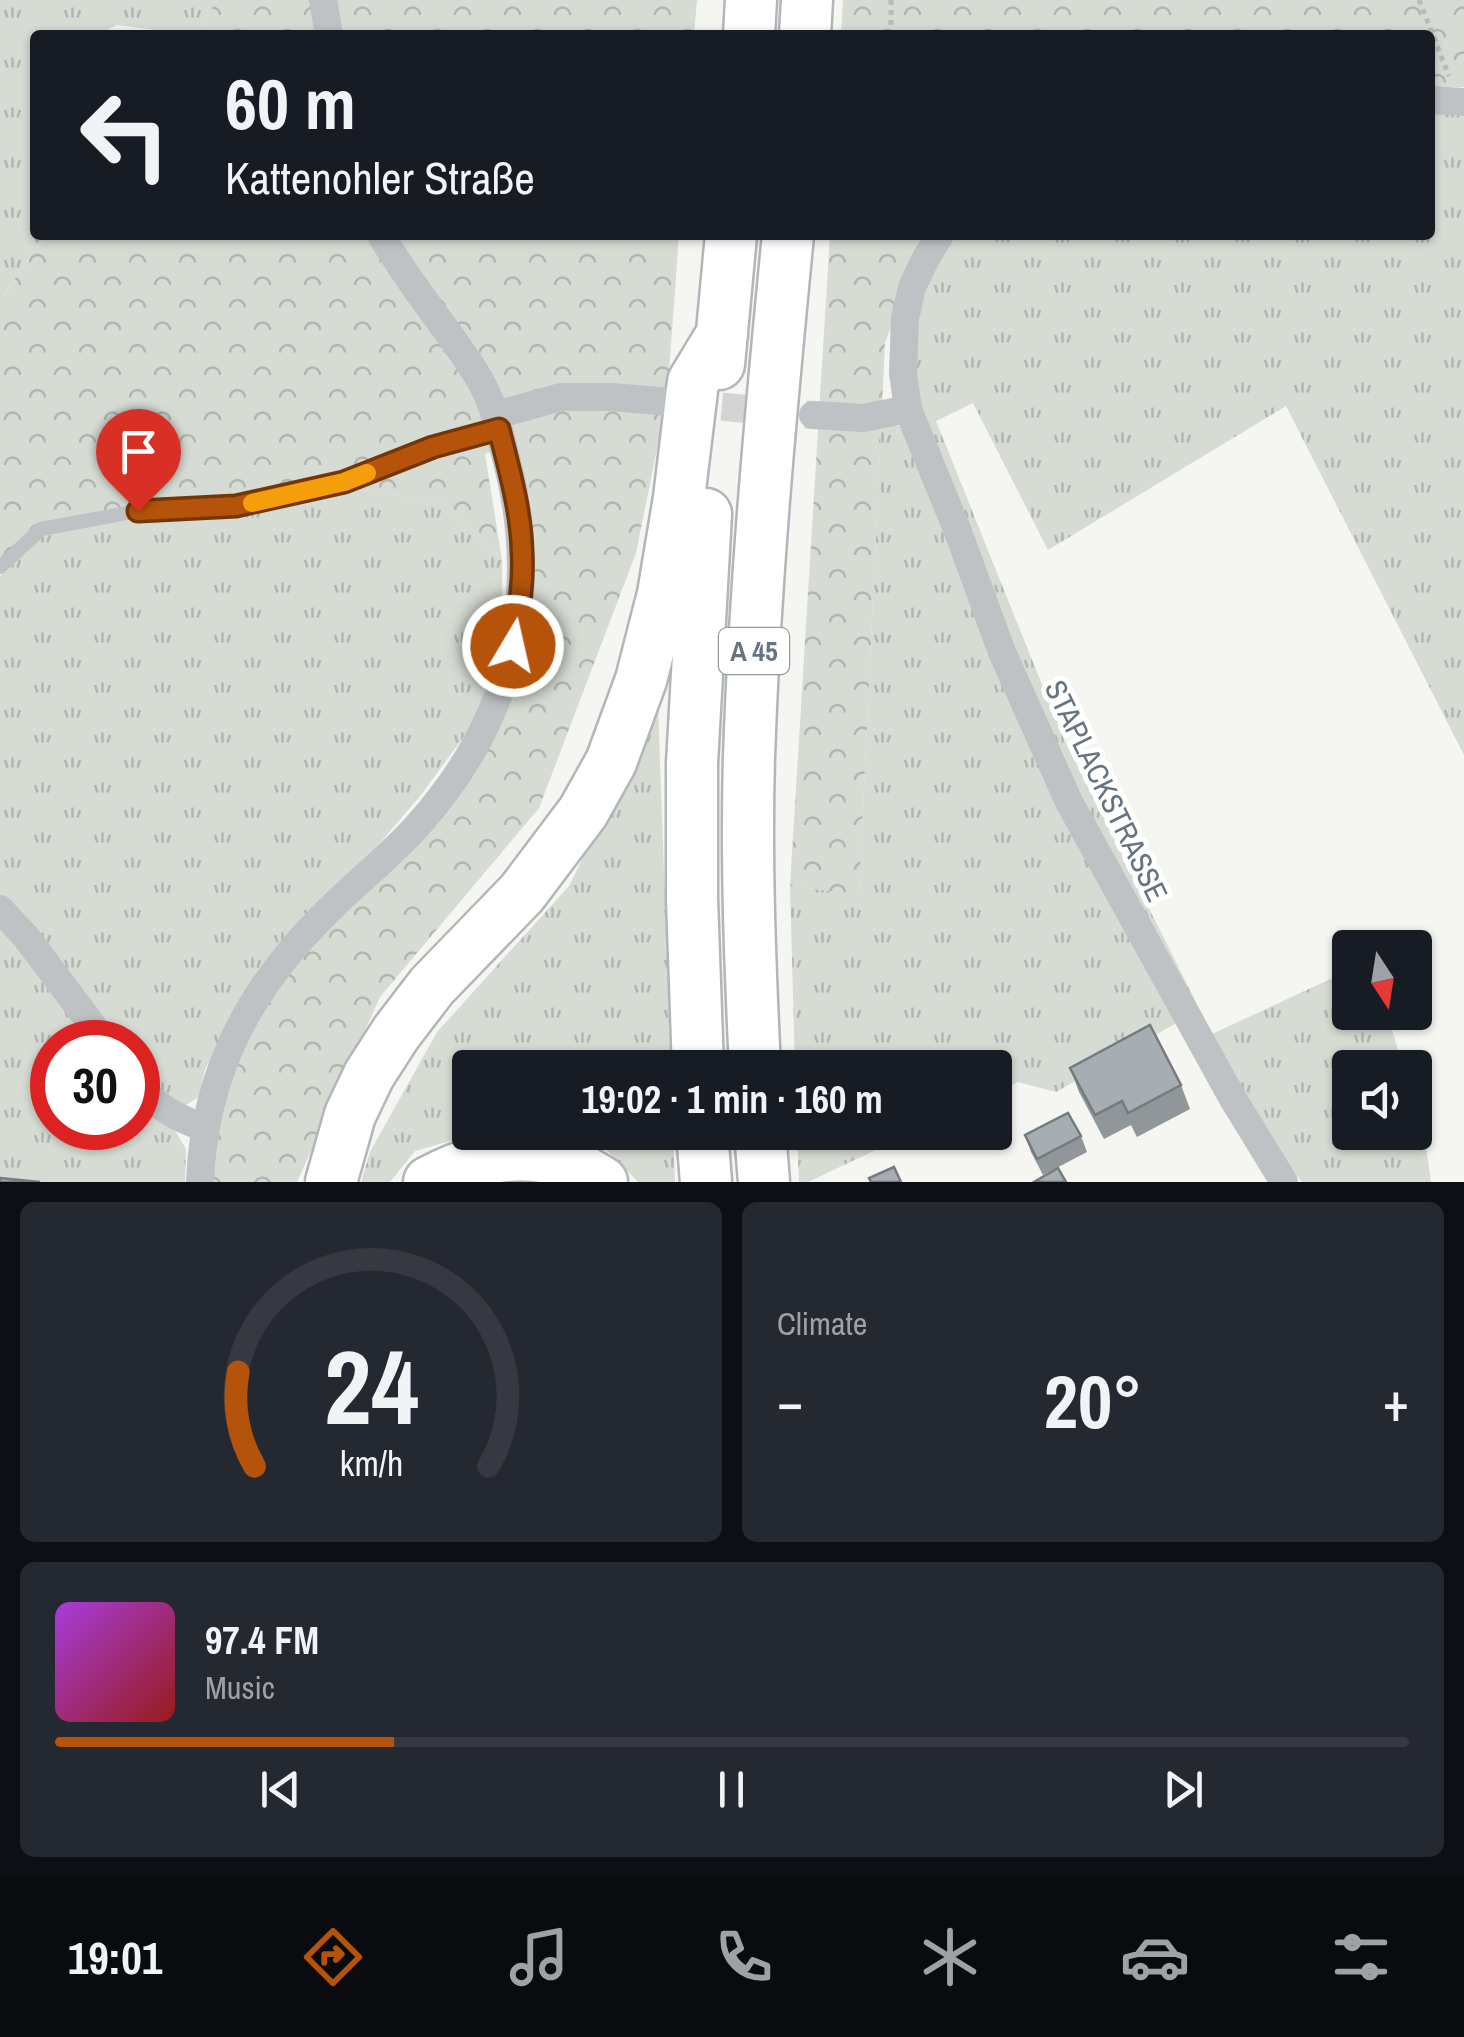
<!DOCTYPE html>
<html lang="en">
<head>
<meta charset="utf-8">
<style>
	:root { --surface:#171b24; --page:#242831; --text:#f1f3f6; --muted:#9ea1a6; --line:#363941; --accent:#b45309 }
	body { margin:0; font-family:"Archivo Narrow",sans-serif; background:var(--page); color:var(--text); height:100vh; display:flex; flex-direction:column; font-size:38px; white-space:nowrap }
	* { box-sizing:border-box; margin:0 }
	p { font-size:32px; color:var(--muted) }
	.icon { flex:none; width:55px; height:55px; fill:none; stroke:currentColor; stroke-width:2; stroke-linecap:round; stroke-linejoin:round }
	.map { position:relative; height:1182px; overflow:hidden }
	.details { display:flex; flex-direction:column; gap:20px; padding:20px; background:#0d0f14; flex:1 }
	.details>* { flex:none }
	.hud { position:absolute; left:30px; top:30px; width:1405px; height:210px; border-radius:10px; box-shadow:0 2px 8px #0004; background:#171b24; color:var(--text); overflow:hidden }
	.needle { width:65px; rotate:168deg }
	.fabs { position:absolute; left:1332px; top:930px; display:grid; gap:20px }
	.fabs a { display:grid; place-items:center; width:100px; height:100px; border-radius:10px; background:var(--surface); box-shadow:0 2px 8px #0004; font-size:50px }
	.speed { position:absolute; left:30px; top:1020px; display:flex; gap:20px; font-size:50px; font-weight:700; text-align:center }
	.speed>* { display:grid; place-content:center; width:130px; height:130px; border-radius:50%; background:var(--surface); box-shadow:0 2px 8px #0004; line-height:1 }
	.speed .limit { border:15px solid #d22; background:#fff; color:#111 }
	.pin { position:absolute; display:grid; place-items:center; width:85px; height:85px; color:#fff; margin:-102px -42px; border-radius:50% 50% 50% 0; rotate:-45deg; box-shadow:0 0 10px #0007 }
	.pin .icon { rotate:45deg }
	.me { position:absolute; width:110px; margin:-55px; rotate:9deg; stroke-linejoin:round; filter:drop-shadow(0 0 8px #0008) }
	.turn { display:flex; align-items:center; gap:35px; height:210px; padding:0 30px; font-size:45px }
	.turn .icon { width:130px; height:130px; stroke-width:2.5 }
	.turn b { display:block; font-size:70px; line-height:85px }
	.big { font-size:75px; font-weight:800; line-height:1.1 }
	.details .card { flex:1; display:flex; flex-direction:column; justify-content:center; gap:15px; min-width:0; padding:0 35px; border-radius:15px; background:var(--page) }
	.details .dial { align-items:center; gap:0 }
	.dial svg { height:260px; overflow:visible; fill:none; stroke:var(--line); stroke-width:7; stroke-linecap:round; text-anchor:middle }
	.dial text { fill:var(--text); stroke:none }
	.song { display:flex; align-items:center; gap:30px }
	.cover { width:120px; height:120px; border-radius:15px; background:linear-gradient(135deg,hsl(280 70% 55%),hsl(0 70% 35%)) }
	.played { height:10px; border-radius:5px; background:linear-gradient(90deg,var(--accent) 25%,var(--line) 25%) }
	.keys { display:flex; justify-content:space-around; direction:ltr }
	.heat { display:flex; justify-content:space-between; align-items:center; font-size:55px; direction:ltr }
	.details .tiles { flex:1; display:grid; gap:20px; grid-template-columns:1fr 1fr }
	.card:last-child { grid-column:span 2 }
	.trip { position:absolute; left:452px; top:1050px; width:560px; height:100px; border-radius:10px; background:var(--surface); box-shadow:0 2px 8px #0004; font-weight:800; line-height:100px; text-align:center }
	.dock { display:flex; height:160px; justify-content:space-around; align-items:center; background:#090b0e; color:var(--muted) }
	.dock .icon { width:70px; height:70px }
	.dock .selected { color:var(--accent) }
	.dock b { font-size:45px; color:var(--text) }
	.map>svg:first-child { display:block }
	.grass { fill:url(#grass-tufts) }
	.forest { fill:url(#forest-crowns) }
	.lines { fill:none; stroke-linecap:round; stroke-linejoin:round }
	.minor-tunnel { stroke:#d2d5d4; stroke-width:28; stroke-dasharray:28 14; stroke-linecap:butt }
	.motorway-casing { stroke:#b3b6b9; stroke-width:55 }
	.path { stroke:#b8bbbc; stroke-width:5; stroke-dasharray:5 5; stroke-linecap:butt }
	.service { stroke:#bec2c5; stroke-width:14 }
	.minor { stroke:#bec2c5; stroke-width:28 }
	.motorway { stroke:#fff; stroke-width:50 }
	.wall { fill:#90969a }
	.building { fill:#a7aeb3; stroke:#757a7d; stroke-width:2.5 }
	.route-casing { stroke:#753606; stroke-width:25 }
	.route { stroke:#b45309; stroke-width:18 }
	.slow { stroke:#f59e0b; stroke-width:18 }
	.labels { text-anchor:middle; stroke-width:10; stroke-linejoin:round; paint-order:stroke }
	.shield { fill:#fff; stroke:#959ea5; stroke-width:2.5 }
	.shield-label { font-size:28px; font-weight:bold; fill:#67747f }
	.street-label { font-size:30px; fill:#67747f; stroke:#fff }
</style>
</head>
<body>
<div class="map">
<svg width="1464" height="1182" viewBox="0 0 1464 1182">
	<defs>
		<pattern id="grass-tufts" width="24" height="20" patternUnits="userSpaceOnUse" patternTransform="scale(2.5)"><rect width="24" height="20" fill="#d6dbd3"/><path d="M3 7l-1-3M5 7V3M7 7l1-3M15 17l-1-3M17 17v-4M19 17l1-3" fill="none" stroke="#b1b6b0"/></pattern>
		<pattern id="forest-crowns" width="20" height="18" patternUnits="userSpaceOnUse" patternTransform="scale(2.5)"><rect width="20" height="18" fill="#d6dbd3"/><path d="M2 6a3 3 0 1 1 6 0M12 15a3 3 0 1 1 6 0" fill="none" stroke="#b1b6b0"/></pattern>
	</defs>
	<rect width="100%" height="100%" fill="#f5f5f1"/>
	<!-- grass -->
	<path class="grass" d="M0 0H217L195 35 117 25 96 35H35V235H42V239L3 296 0 289Z
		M1430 100 1464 102V755L1286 406 1048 550 973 403 936 421 1063 737 1212 1034 1350 970V1012L1387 1013 1403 1067 1350 1068V1132H1415V1107L1425 1140 1431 1182H1302L1285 1162 1069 802 903 373 940 235H1430Z
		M881 425 902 426 992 658 1178 1022 1056 1092 1018 1082 995 1093V1068L795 1067 790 886 859 894Z
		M356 489 445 503 502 560V596L480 715 420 796 330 902 252 986 205 1069 199 1097 186 1105 176 1106 138 1075V1042H112L0 900V576L44 535 140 518 237 512Z
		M658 706 671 1067 470 1068V1132L478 1133 415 1151 390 1182H361L370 1152 437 1032 569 886Z
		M0 919 98 1042H52V1128H138V1094L174 1129 186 1149 185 1182H0Z
		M565 1133H673L675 1182H638L595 1138Z
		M797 1133V1132L912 1133 808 1182H799Z"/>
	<!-- forest -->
	<path class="forest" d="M217 0H697L694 35H195Z
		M843 0H1464V87H1430V35H841Z
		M42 235H679L667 399 636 553 539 808 380 997 297 1182H200L253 1001 416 828 513 646 503 448 485 454 502 560 445 503 356 489 343 478 234 501 39 525 0 560V289L4 295 42 239Z
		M830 235H926L885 343 859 895 790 886Z"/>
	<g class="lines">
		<!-- minor-tunnel -->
		<path class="minor-tunnel" d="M680 403 813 415"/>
		<defs>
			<path id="motorway" d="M749 35 751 0
				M805 35 807 0
				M719 364 731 235
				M698 1068 692 899V763L706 514
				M755 1068C750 964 746 860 749 757 755 582 771 409 788 235
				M702 1132 706 1182
				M760 1132 764 1182
				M331 1182 350 1115 369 1075 396 1033 432 986 522 893 583 812 611 762 641 680 663 594 679 498 693 382 722 334
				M429 1182C473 1158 525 1145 574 1166 583 1170 593 1177 602 1182"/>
		</defs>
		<!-- motorway casing -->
		<use href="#motorway" class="motorway-casing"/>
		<!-- path -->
		<path class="path" d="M1419 0 1449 76
			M891 35V0"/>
		<!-- service -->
		<path class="service" d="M0 567 41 529 138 511 237 506 344 482 433 447 499 429"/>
		<!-- minor -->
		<path class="minor" d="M323 0 329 35
			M1430 100 1464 102
			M940 235 926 258 912 287 905 318 903 373 908 409 958 532 1002 652 1069 802 1233 1099 1284 1182
			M496 415 561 397H612L670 402
			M813 415 863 418 908 409
			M0 909 26 937 105 1042
			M138 1084C156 1107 177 1118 205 1128
			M200 1182C204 1074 249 989 325 914 355 883 390 857 418 825 513 719 542 594 506 458 501 438 497 418 489 399 481 378 467 360 454 341 429 306 402 272 381 235"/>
		<!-- motorway -->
		<use href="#motorway" class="motorway"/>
	</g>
	<!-- wall -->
	<path class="wall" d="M1070 1068 1181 1085 1190 1109 1137 1137 1131 1125 1104 1139 1079 1092Z
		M1025 1135 1081 1136 1087 1152 1043 1175 1031 1152Z"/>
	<!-- building -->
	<path class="building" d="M1150 1025 1181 1085 1128 1113 1122 1101 1095 1115 1070 1068Z
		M1068 1113 1081 1136 1037 1159 1025 1135Z
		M894 1167 901 1182H871L869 1178Z
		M1058 1168 1066 1182H1034Z
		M0 1178 40 1182H0Z"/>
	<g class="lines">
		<defs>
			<path id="route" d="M138 511 236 506 344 482 433 447 499 429C509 469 521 510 522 552 524 584 518 615 513 646"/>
		</defs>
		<!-- route casing -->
		<use href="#route" class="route-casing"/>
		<!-- route -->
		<use href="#route" class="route"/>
		<!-- slow -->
		<path class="slow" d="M252 503 344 482 367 473"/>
	</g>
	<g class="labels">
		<!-- shield labels -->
		<rect class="shield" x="719" y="628" width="70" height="46" rx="8"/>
		<g class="shield-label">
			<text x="754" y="661">A 45</text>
		</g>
		<!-- street labels -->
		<g class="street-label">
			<text transform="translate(1106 791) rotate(64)" y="10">STAPLACKSTRASSE</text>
		</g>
	</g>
</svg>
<div class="fabs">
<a><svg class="needle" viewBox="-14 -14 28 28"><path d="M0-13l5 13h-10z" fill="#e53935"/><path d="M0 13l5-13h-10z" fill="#9ea1a6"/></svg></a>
<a><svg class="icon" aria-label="sound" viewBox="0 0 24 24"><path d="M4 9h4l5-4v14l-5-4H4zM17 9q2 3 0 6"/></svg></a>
</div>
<div class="speed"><div class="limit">30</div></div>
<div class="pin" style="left:138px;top:511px;background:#d93025"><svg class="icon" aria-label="arrive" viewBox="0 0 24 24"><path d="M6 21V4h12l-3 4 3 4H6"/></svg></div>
<svg class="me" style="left:513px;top:646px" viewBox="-20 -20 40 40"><circle r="17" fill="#b45309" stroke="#fff" stroke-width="3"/><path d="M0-11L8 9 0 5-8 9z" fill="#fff"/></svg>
<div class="trip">19:02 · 1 min · 160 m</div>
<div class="hud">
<div class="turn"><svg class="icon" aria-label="left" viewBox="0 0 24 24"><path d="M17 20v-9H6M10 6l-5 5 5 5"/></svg><div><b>60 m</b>Kattenohler Straße</div></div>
</div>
</div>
<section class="details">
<div class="tiles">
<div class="card dial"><svg viewBox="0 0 100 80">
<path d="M14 69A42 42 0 1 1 86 69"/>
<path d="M14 69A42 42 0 0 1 9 40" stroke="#b45309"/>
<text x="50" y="56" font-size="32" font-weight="700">24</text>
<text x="50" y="72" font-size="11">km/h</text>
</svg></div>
<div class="card"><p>Climate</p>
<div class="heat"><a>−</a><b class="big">20°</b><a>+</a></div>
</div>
<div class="card">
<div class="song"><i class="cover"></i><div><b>97.4 FM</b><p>Music</p></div></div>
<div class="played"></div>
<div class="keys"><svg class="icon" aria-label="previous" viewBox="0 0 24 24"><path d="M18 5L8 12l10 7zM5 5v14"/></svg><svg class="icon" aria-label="pause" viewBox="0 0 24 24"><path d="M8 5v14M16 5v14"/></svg><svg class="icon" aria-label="next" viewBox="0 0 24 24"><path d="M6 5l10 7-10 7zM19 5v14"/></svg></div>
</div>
</div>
</section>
<nav class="dock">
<b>19:01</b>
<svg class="icon selected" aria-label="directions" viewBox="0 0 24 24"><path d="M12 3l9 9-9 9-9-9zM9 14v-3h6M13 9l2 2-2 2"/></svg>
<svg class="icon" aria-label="music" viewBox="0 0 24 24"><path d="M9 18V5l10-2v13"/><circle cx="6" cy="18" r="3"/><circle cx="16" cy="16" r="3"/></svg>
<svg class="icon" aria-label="phone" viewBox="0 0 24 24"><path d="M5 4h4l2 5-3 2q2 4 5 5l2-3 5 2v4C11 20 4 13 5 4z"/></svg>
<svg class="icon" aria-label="climate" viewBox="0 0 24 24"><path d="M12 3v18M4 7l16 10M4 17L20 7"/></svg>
<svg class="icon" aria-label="car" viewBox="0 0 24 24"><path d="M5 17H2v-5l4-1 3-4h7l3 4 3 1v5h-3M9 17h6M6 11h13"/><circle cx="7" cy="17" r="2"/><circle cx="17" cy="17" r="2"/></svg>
<svg class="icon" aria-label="filters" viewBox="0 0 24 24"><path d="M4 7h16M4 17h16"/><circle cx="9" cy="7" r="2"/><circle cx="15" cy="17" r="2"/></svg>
</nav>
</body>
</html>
